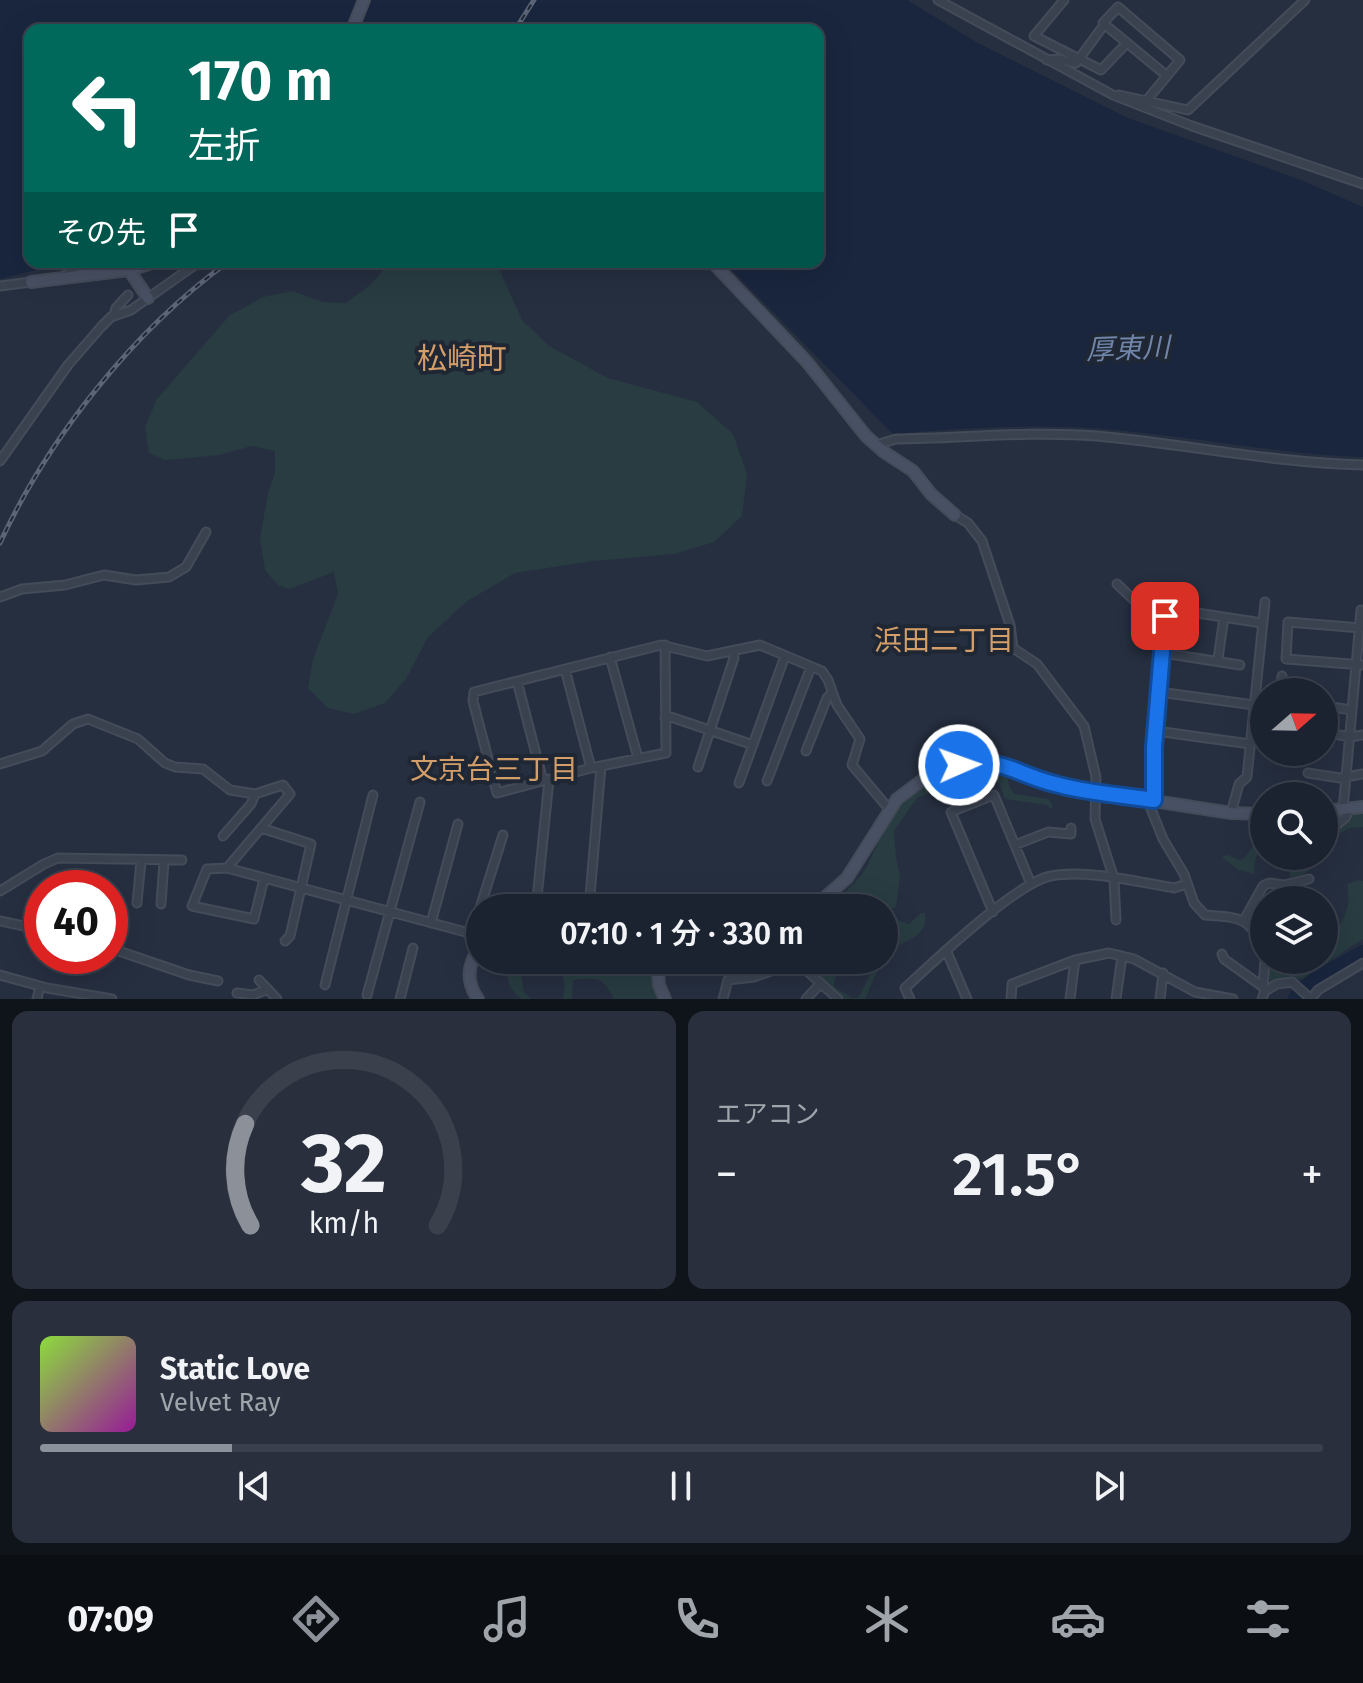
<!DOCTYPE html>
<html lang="ja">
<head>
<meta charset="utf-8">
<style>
	:root { --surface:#1c2330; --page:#292f3c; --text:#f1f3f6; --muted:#a0a4ab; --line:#3a404c; --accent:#8c9099 }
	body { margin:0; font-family:"Fira Sans","Noto Sans JP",sans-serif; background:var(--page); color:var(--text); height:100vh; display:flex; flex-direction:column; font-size:30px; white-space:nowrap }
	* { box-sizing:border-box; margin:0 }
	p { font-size:26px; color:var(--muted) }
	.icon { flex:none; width:44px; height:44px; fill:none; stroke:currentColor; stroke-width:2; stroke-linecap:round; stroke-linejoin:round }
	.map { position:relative; height:999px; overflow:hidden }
	.panel { display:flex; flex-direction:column; gap:12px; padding:12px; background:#0f131a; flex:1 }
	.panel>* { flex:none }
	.top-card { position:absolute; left:24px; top:24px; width:800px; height:244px; border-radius:16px; box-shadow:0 8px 32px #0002,0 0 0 2px var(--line); background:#00695c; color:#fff; overflow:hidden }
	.needle { width:52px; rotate:70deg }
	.buttons { position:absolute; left:1250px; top:678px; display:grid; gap:16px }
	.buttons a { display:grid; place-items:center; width:88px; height:88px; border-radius:50%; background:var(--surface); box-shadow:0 8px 32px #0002,0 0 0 2px var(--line); font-size:40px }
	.speed { position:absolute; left:24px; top:870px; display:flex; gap:16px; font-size:40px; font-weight:700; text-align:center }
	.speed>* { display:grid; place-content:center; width:104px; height:104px; border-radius:50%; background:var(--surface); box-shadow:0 8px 32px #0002,0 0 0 2px var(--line); line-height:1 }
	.speed .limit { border:12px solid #d22; background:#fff; color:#111 }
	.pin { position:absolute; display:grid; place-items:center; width:68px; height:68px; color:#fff; margin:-34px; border-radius:16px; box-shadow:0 4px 12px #0006 }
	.me { position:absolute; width:88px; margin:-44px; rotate:88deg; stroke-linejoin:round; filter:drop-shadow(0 0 6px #0008) }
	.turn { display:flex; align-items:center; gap:28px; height:168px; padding:0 32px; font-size:36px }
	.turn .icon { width:104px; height:104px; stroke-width:2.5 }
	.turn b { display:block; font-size:56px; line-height:68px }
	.then { display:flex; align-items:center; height:76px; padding:0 32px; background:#0003; gap:16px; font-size:30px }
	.big { font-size:60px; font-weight:600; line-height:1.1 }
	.panel .card { flex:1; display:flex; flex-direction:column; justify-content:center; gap:12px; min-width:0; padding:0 28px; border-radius:16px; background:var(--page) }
	.panel .dial { align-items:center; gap:0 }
	.dial svg { height:208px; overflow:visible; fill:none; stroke:var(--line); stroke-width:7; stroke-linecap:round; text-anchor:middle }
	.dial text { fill:var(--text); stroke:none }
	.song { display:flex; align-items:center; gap:24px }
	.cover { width:96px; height:96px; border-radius:12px; background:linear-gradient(135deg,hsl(90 70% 55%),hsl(300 70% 35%)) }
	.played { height:8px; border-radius:4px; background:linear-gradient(90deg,var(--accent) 15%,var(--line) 15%) }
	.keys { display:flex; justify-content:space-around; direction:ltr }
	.heat { display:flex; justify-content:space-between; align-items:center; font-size:44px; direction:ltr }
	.panel .tiles { flex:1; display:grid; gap:12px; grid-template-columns:1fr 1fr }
	.card:last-child { grid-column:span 2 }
	.trip { position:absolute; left:466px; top:894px; width:432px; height:80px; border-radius:40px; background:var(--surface); box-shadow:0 8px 32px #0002,0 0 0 2px var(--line); font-weight:600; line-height:80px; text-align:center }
	.tabs { display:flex; height:128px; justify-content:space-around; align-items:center; background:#0b0e13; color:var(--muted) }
	.tabs .icon { width:56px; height:56px }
	.tabs .active { color:var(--accent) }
	.tabs b { font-size:36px; color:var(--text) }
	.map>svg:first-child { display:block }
	.green { fill:#283c41 }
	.water { fill:#19263e }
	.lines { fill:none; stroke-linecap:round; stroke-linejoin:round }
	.river { stroke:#19263e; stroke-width:14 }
	.street-casing { stroke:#444b59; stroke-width:11 }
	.secondary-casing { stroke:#444b59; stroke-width:14 }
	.street { stroke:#3a4250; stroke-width:7 }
	.secondary { stroke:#485063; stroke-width:10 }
	.rail-casing { stroke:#5c6577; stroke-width:5 }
	.rail { stroke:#1f2735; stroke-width:2; stroke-dasharray:6; stroke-linecap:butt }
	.route-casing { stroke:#114b97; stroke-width:20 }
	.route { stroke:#1a73e8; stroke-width:14 }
	.labels { text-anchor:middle; stroke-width:8; stroke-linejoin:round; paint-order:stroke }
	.water-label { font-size:28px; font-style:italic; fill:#7085a8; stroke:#1f2735 }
	.neighbourhood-label { font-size:28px; fill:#d49e68; stroke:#1f2735 }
	.quarter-label { font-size:30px; fill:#d49e68; stroke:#1f2735 }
</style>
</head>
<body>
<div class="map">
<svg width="1363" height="999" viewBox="0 0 1363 999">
	<rect width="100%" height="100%" fill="#262f40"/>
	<!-- green -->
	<path class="green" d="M391 262H496L522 320 549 346 608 378 697 402 733 434 747 474 742 516 714 542 674 554 593 561 515 573 467 601 428 637 406 679 385 703 354 714 328 708 308 688 313 659 338 594 334 572 289 589 278 585 265 570 260 539 268 493 275 473V451L252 446 219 455 165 460 149 453 145 427 157 399 229 316 263 297 292 291 323 302 346 303 370 285Z
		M980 768 997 769 1007 774 1009 786 1014 794 1048 799 1053 806 1051 809 1047 805 1005 799 999 783 985 778 936 790 917 798 894 831 896 858 900 875 896 907 891 909 883 905 877 908H827C841 896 856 884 866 868 874 853 879 837 888 823 907 790 943 772 980 768Z
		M1363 810V827L1350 828 1324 841V826L1338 816 1347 819Z
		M1264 838V844C1256 851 1254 863 1254 874L1237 869 1222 857 1228 855 1240 860 1246 856 1258 839Z
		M1290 856H1316C1314 871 1305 875 1291 877L1289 871Z
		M1359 880 1363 881V939L1303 978 1270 982 1267 975 1269 960H1281L1284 968C1299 967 1309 960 1324 960V949C1334 939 1344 919 1348 905 1349 898 1347 892 1348 884Z
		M921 913H925C929 940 902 939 889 953 881 961 870 988 865 999H843L799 960H859V962C844 960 834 973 834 986 839 992 846 992 851 998H858L878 960H884C884 948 889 928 898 920L909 924Z
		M510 960H644L660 999H614C603 976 597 978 573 980L572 999H563C567 975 562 971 541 961L521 974 524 992 531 999H522C508 989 504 976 510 960Z
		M750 960H784C759 970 734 979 707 973L708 967Z"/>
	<!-- water -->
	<path class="water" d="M0 0H907L976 42 1128 118 1301 180 1363 207V457C1283 454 1205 439 1126 431 1050 423 969 427 893 434L724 262H818V30H30V262H67L0 279Z"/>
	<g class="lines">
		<!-- river -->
		<path class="river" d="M1295 999C1299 984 1348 961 1363 952"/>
		<defs>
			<path id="street" d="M938 0 1113 95 1192 126 1363 184
				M1064 0 1034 36 1101 70 1123 47
				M1047 60 1059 59 1076 63 1101 29
				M1119 95 1188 110 1305 0
				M1147 100 1180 60 1118 7 1103 23 1167 76
				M63 277 83 262
				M0 286 31 282
				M114 315 116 308 128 295
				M876 445 896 439C962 438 1031 431 1097 436 1186 444 1274 463 1363 465
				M0 461 68 365 101 327 111 317 131 310 199 262
				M955 515 968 523 982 541 1010 625 1013 648 1037 664 1084 726 1096 777 1095 819 1114 879 1116 920
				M1117 584 1135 601 1165 616
				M0 597 22 589 65 585 104 575 136 580 169 577 186 567 206 532
				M1165 608 1262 623
				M1361 628 1288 622 1286 659 1363 665
				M665 645 666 753 591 768 497 793 473 701 474 692 661 645 707 656 760 645 822 671 828 680 837 705 860 739 852 765 889 809
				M1163 653 1240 665
				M610 657 638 758
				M1218 659 1224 617
				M565 669 591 768
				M517 681 543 781
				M1159 692 1254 705
				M1280 692 1282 676
				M1324 706 1352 710
				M665 718 671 717 753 745
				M1262 723H1264
				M1156 731 1250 744
				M1324 732 1350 737 1363 735
				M806 751 827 698 832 693
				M0 764 42 751 73 724 88 719 138 739 165 763 175 767 203 769 230 790 255 794 283 785 290 794 227 868
				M698 767 734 658 733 651
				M1308 773 1340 778 1363 774
				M767 781 811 667
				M739 783 785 656
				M1147 799 1163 839 1184 874 1194 903 1205 915C1238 917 1253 917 1264 953
				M1154 800V747L1166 601
				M1343 810 1361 610
				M1231 813 1239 784 1247 777 1265 602
				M261 828 311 844 290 936 285 941
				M1324 835 1345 818 1350 809
				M223 836 251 804 255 794
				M1015 845 1048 832 1071 834V828
				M264 879 254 919 192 906 207 869 227 868 473 934 480 939
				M0 891 44 864 58 858 182 860
				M137 903 141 861
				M161 904 164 861
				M480 908 503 835
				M536 908 549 780
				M589 908 601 766
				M993 912 951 812 994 795 1031 884
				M1244 920 1263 886 1269 883 1284 885 1309 879
				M0 921 42 930
				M431 923 458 824
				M473 934 480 910
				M110 948 189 975 218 981
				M946 950 967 999
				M1222 954 1224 959 1263 987
				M0 975 47 988 112 999
				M259 980 277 999
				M325 985 373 795
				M1265 991 1277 984 1292 982 1311 999
				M237 993 253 995 268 989
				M367 995 420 802
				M37 999 40 986
				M400 999 413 948
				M723 999 728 980 754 977 797 962 838 999
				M806 999 820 984
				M910 999 905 988C933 962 1017 882 1051 876 1086 869 1138 882 1174 888L1187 884
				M1011 999 1012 984 1075 960 1109 953 1134 959 1195 992 1233 999
				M1070 999 1075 960
				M1116 999 1122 956
				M1160 999 1163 973
				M1262 999 1265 991 1263 987 1265 960
				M1311 999 1318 990 1363 963"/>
			<path id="secondary" d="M352 30 364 0
				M716 266 807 362 866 436 884 452 913 471 931 494 955 515
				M129 270 148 298
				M31 282 129 270 155 262
				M1324 811 1363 807
				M813 908 847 878 897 799 929 775 959 765 984 762 1004 764 1064 787 1231 813 1264 814
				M657 960 659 985 665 999
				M478 999C466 982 467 964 480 948"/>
		</defs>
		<!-- street casing -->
		<use href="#street" class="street-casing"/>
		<!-- secondary casing -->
		<use href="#secondary" class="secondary-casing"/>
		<!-- street -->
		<use href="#street" class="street"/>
		<!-- secondary -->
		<use href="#secondary" class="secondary"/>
		<defs>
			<path id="rail" d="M515 30 534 0
				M0 543C49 437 133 331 228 262"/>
		</defs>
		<!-- rail casing -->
		<use href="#rail" class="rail-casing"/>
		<!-- rail -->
		<use href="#rail" class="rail"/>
	</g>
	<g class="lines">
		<defs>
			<path id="route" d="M959 765C1003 757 1015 774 1055 784 1086 793 1121 795 1154 800V747L1165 616"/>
		</defs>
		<!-- route casing -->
		<use href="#route" class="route-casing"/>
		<!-- route -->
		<use href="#route" class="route"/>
	</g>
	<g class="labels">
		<!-- water labels -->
		<g class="water-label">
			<text transform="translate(1128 348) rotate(-2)" y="10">厚東川</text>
		</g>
		<!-- neighbourhood labels -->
		<g class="neighbourhood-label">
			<text x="944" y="650">浜田二丁目</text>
			<text x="494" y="779">文京台三丁目</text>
		</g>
		<!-- quarter labels -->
		<g class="quarter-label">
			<text x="462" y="369">松崎町</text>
		</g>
	</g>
</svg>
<div class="buttons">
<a><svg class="needle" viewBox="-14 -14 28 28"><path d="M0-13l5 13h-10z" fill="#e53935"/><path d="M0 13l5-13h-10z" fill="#a0a4ab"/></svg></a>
<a><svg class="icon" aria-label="search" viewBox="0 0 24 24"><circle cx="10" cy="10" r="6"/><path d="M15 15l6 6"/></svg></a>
<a><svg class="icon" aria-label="layers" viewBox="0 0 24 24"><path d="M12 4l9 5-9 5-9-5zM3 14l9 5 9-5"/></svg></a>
</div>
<div class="speed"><div class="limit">40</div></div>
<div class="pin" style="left:1165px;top:616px;background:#d93025"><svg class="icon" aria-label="arrive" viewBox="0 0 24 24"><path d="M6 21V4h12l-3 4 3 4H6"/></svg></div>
<svg class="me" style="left:959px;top:765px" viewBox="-20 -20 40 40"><circle r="17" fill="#1a73e8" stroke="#fff" stroke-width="3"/><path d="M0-11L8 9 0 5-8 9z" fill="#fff"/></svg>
<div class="trip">07:10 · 1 分 · 330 m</div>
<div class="top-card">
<div class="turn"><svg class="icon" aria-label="left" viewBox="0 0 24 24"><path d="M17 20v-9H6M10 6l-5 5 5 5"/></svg><div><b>170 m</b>左折</div></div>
<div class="then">その先<svg class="icon" aria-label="arrive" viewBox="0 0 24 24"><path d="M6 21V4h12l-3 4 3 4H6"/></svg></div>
</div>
</div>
<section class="panel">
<div class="tiles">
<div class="card dial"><svg viewBox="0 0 100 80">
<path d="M14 69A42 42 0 1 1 86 69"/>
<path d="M14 69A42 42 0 0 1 12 30" stroke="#8c9099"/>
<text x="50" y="56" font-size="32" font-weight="700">32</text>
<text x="50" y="72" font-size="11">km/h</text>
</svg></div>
<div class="card"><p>エアコン</p>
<div class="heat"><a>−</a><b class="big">21.5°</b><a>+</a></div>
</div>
<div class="card">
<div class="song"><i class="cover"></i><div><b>Static Love</b><p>Velvet Ray</p></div></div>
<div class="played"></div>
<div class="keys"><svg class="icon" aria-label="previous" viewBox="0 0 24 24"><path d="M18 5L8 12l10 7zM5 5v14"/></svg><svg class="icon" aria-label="pause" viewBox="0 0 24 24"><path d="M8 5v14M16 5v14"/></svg><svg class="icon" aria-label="next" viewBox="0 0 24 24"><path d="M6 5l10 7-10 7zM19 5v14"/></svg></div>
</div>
</div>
</section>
<nav class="tabs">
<b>07:09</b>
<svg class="icon active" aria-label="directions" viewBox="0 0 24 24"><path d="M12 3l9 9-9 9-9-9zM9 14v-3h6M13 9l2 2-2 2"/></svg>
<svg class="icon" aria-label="music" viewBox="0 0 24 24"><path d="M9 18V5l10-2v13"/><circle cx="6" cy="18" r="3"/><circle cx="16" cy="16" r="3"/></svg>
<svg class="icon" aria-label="phone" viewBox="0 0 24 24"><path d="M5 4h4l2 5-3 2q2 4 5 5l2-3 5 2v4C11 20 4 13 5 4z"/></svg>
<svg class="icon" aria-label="climate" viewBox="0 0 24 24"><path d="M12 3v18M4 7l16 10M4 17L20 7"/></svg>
<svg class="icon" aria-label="car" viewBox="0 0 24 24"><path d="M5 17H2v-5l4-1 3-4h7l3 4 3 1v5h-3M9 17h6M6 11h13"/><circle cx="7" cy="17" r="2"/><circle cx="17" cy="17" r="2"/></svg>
<svg class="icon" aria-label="filters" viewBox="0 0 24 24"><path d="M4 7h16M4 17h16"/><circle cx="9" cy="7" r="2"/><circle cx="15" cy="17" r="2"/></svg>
</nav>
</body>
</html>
